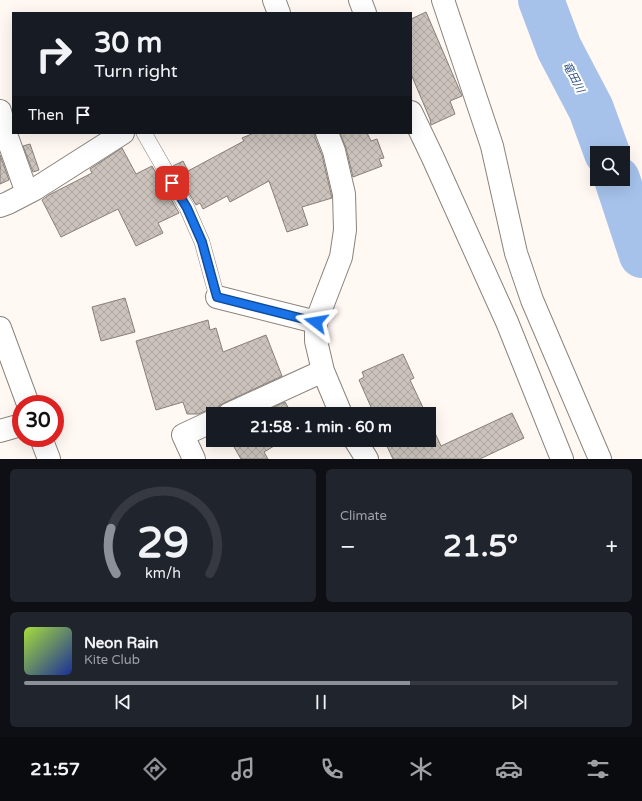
<!DOCTYPE html>
<html lang="en">
<head>
<meta charset="utf-8">
<style>
	:root { --surface:#171b24; --page:#20242c; --text:#f1f3f6; --muted:#9ea1a6; --line:#363941; --accent:#8c9099 }
	body { margin:0; font-family:"Varela Round","Noto Sans JP",sans-serif; background:var(--page); color:var(--text); height:100vh; display:flex; flex-direction:column; font-size:15px; white-space:nowrap }
	* { box-sizing:border-box; margin:0 }
	p { font-size:13px; color:var(--muted) }
	.icon { flex:none; width:22px; height:22px; fill:none; stroke:currentColor; stroke-width:2; stroke-linecap:round; stroke-linejoin:round }
	.map { position:relative; height:459px; overflow:hidden }
	.drawer { display:flex; flex-direction:column; gap:10px; padding:10px; background:#0d0f14; flex:1 }
	.drawer>* { flex:none }
	.guide { position:absolute; left:12px; top:12px; width:400px; height:122px; border-radius:0px; box-shadow:0 4px 16px #0002; background:#171b24; color:var(--text); overflow:hidden }
	.fabs { position:absolute; left:590px; top:146px; display:grid; gap:8px }
	.fabs a { display:grid; place-items:center; width:40px; height:40px; border-radius:0px; background:var(--surface); box-shadow:0 4px 16px #0002; font-size:20px }
	.speed { position:absolute; left:12px; top:395px; display:flex; gap:8px; font-size:20px; font-weight:700; text-align:center }
	.speed>* { display:grid; place-content:center; width:52px; height:52px; border-radius:50%; background:var(--surface); box-shadow:0 4px 16px #0002; line-height:1 }
	.speed .limit { border:6px solid #d22; background:#fff; color:#111 }
	.pin { position:absolute; display:grid; place-items:center; width:34px; height:34px; color:#fff; margin:-17px; border-radius:8px; box-shadow:0 2px 6px #0006 }
	.me { position:absolute; width:44px; margin:-22px; rotate:284deg; stroke-linejoin:round; filter:drop-shadow(0 0 3px #0008) }
	.turn { display:flex; align-items:center; gap:14px; height:84px; padding:0 16px; font-size:18px }
	.turn .icon { width:52px; height:52px; stroke-width:2.5 }
	.turn b { display:block; font-size:28px; line-height:34px }
	.then { display:flex; align-items:center; height:38px; padding:0 16px; background:#0003; gap:8px; font-size:15px }
	.big { font-size:30px; font-weight:800; line-height:1.1 }
	.drawer .card { flex:1; display:flex; flex-direction:column; justify-content:center; gap:6px; min-width:0; padding:0 14px; border-radius:6px; background:var(--page) }
	.drawer .dial { align-items:center; gap:0 }
	.dial svg { height:104px; overflow:visible; fill:none; stroke:var(--line); stroke-width:7; stroke-linecap:round; text-anchor:middle }
	.dial text { fill:var(--text); stroke:none }
	.song { display:flex; align-items:center; gap:12px }
	.cover { width:48px; height:48px; border-radius:6px; background:linear-gradient(135deg,hsl(80 70% 55%),hsl(230 70% 35%)) }
	.played { height:4px; border-radius:2px; background:linear-gradient(90deg,var(--accent) 65%,var(--line) 65%) }
	.keys { display:flex; justify-content:space-around; direction:ltr }
	.heat { display:flex; justify-content:space-between; align-items:center; font-size:22px; direction:ltr }
	.drawer .tiles { flex:1; display:grid; gap:10px; grid-template-columns:1fr 1fr }
	.card:last-child { grid-column:span 2 }
	.trip { position:absolute; left:206px; top:407px; width:230px; height:40px; border-radius:0px; background:var(--surface); box-shadow:0 4px 16px #0002; font-weight:800; line-height:40px; text-align:center }
	.tabs { display:flex; height:64px; justify-content:space-around; align-items:center; background:#090b0e; color:var(--muted) }
	.tabs .icon { width:28px; height:28px }
	.tabs .selected { color:var(--accent) }
	.tabs b { font-size:18px; color:var(--text) }
	.map>svg:first-child { display:block }
	.lines { fill:none; stroke-linecap:round; stroke-linejoin:round }
	.river { stroke:#a6c2eb; stroke-width:46 }
	.building { fill:url(#building-cross-hatch); stroke:#877f79 }
	.lane-casing { stroke:#8a837d; stroke-width:16 }
	.street-casing { stroke:#8a837d; stroke-width:24 }
	.secondary-casing { stroke:#8a837d; stroke-width:24 }
	.lane { stroke:#fff; stroke-width:15 }
	.street { stroke:#fff; stroke-width:22 }
	.secondary { stroke:#fff; stroke-width:22 }
	.route-casing { stroke:#114b97; stroke-width:10 }
	.route { stroke:#1a73e8; stroke-width:7 }
	.labels { text-anchor:middle; stroke-width:4; stroke-linejoin:round; paint-order:stroke }
	.water-label { font-size:11px; font-style:italic; fill:#2b4f82; stroke:#fff }
</style>
</head>
<body>
<div class="map">
<svg width="642" height="459" viewBox="0 0 642 459">
	<defs>
		<pattern id="building-cross-hatch" width="8" height="8" patternUnits="userSpaceOnUse"><rect width="8" height="8" fill="#cac2bb"/><path d="M0 0l8 8M0 8l8-8" fill="none" stroke="#ada6a0"/></pattern>
	</defs>
	<rect width="100%" height="100%" fill="#fff8f3"/>
	<g class="lines">
		<!-- river -->
		<path class="river" d="M541 0 559 48 591 109 607 153
			M617 179 642 255"/>
	</g>
	<!-- building -->
	<path class="building" d="M426 12 462 96 450 101 455 114 431 125 430 119 411 74V19Z
		M254 133H315V138L322 155 332 198 302 207 308 225 287 232 269 181 230 202 227 196 203 209 200 203 196 205 173 166 183 161 188 171 244 141 242 138Z
		M340 133H367L371 141 377 139 384 158 379 159 382 166 353 177 346 148Z
		M30 144 39 170 33 172 23 146Z
		M122 148 136 174 152 166 179 213 158 223 163 233 136 246 118 209 61 237 42 200 49 195 92 173 90 169Z
		M0 155 9 180 0 184Z
		M125 298 135 332 101 341 92 307Z
		M208 320 210 330 216 328 223 352 266 335 282 376 224 403 219 406 218 410 214 409 208 410 198 414H187L183 402 156 410 136 341Z
		M403 354 414 378 410 380 426 414H372L369 408 371 407 359 380 364 377 362 372Z
		M285 402 292 414H259Z
		M512 413 524 438 480 459H393L384 440H429V420L441 446Z
		M230 440H284L264 452 268 459H241Z"/>
	<g class="lines">
		<defs>
			<path id="lane" d="M144 133 187 208 202 242 217 297"/>
			<path id="street" d="M274 0 279 13
				M360 0 365 13
				M0 111 7 137 27 193
				M411 112 433 158 507 322 562 459
				M327 133 334 151 344 194 345 230 341 257 316 322V341L323 371 341 414
				M0 206 8 203 35 189 123 133
				M217 297 316 322
				M0 328 28 404
				M229 414 323 371
				M0 431 21 425
				M41 438 49 459
				M355 440 367 459
				M194 459 183 435 213 421"/>
			<path id="secondary" d="M443 0 492 146 516 253 532 300 600 459"/>
		</defs>
		<!-- lane casing -->
		<use href="#lane" class="lane-casing"/>
		<!-- street casing -->
		<use href="#street" class="street-casing"/>
		<!-- secondary casing -->
		<use href="#secondary" class="secondary-casing"/>
		<!-- lane -->
		<use href="#lane" class="lane"/>
		<!-- street -->
		<use href="#street" class="street"/>
		<!-- secondary -->
		<use href="#secondary" class="secondary"/>
	</g>
	<g class="lines">
		<defs>
			<path id="route" d="M172 183 187 208 202 242 217 297 316 322"/>
		</defs>
		<!-- route casing -->
		<use href="#route" class="route-casing"/>
		<!-- route -->
		<use href="#route" class="route"/>
	</g>
	<g class="labels">
		<!-- water labels -->
		<g class="water-label">
			<text transform="translate(574 77) rotate(62)" y="4">竜田川</text>
		</g>
	</g>
</svg>
<div class="fabs">
<a><svg class="icon" aria-label="search" viewBox="0 0 24 24"><circle cx="10" cy="10" r="6"/><path d="M15 15l6 6"/></svg></a>
</div>
<div class="speed"><div class="limit">30</div></div>
<div class="pin" style="left:172px;top:183px;background:#d93025"><svg class="icon" aria-label="arrive" viewBox="0 0 24 24"><path d="M6 21V4h12l-3 4 3 4H6"/></svg></div>
<svg class="me" style="left:316px;top:322px" viewBox="-20 -20 40 40"><path d="M0-17L14 15 0 8-14 15z" fill="#1a73e8" stroke="#fff" stroke-width="4"/></svg>
<div class="trip">21:58 · 1 min · 60 m</div>
<div class="guide">
<div class="turn"><svg class="icon" aria-label="right" viewBox="0 0 24 24"><path d="M7 20v-9h11M14 6l5 5-5 5"/></svg><div><b>30 m</b>Turn right</div></div>
<div class="then">Then<svg class="icon" aria-label="arrive" viewBox="0 0 24 24"><path d="M6 21V4h12l-3 4 3 4H6"/></svg></div>
</div>
</div>
<section class="drawer">
<div class="tiles">
<div class="card dial"><svg viewBox="0 0 100 80">
<path d="M14 69A42 42 0 1 1 86 69"/>
<path d="M14 69A42 42 0 0 1 10 34" stroke="#8c9099"/>
<text x="50" y="56" font-size="32" font-weight="700">29</text>
<text x="50" y="72" font-size="11">km/h</text>
</svg></div>
<div class="card"><p>Climate</p>
<div class="heat"><a>−</a><b class="big">21.5°</b><a>+</a></div>
</div>
<div class="card">
<div class="song"><i class="cover"></i><div><b>Neon Rain</b><p>Kite Club</p></div></div>
<div class="played"></div>
<div class="keys"><svg class="icon" aria-label="previous" viewBox="0 0 24 24"><path d="M18 5L8 12l10 7zM5 5v14"/></svg><svg class="icon" aria-label="pause" viewBox="0 0 24 24"><path d="M8 5v14M16 5v14"/></svg><svg class="icon" aria-label="next" viewBox="0 0 24 24"><path d="M6 5l10 7-10 7zM19 5v14"/></svg></div>
</div>
</div>
</section>
<nav class="tabs">
<b>21:57</b>
<svg class="icon selected" aria-label="directions" viewBox="0 0 24 24"><path d="M12 3l9 9-9 9-9-9zM9 14v-3h6M13 9l2 2-2 2"/></svg>
<svg class="icon" aria-label="music" viewBox="0 0 24 24"><path d="M9 18V5l10-2v13"/><circle cx="6" cy="18" r="3"/><circle cx="16" cy="16" r="3"/></svg>
<svg class="icon" aria-label="phone" viewBox="0 0 24 24"><path d="M5 4h4l2 5-3 2q2 4 5 5l2-3 5 2v4C11 20 4 13 5 4z"/></svg>
<svg class="icon" aria-label="climate" viewBox="0 0 24 24"><path d="M12 3v18M4 7l16 10M4 17L20 7"/></svg>
<svg class="icon" aria-label="car" viewBox="0 0 24 24"><path d="M5 17H2v-5l4-1 3-4h7l3 4 3 1v5h-3M9 17h6M6 11h13"/><circle cx="7" cy="17" r="2"/><circle cx="17" cy="17" r="2"/></svg>
<svg class="icon" aria-label="filters" viewBox="0 0 24 24"><path d="M4 7h16M4 17h16"/><circle cx="9" cy="7" r="2"/><circle cx="15" cy="17" r="2"/></svg>
</nav>
</body>
</html>
